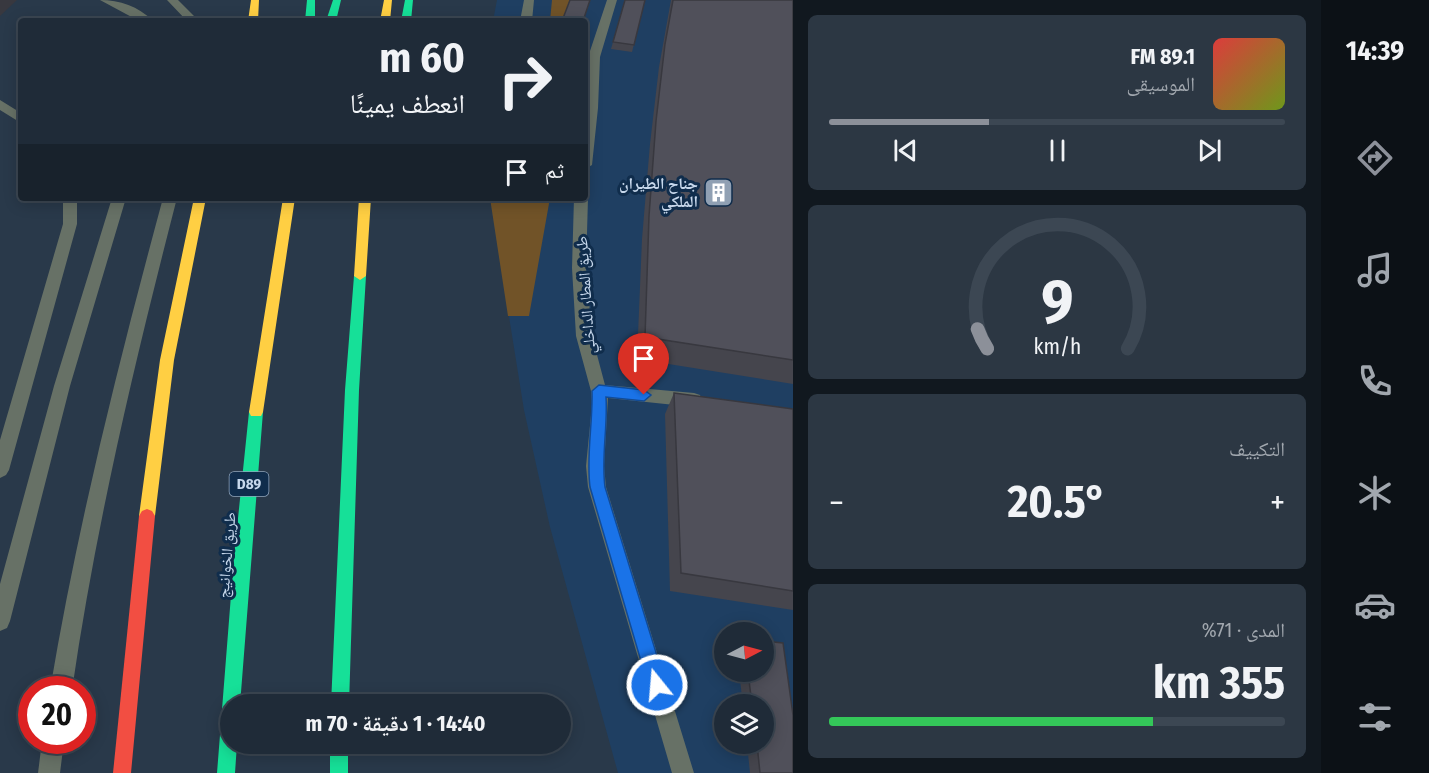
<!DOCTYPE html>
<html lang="ar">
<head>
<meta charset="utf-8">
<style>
	:root { --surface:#1f2b38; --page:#2c3743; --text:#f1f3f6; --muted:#a1a7ae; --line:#3c4753; --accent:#8c9099 }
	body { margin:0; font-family:"Fira Sans Condensed","Noto Naskh Arabic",sans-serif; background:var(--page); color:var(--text); direction:rtl; height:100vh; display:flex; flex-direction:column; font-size:22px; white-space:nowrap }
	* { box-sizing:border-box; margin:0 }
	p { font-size:20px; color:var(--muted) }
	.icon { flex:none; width:33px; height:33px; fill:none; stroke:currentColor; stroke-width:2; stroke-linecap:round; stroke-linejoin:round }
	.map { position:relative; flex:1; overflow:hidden; direction:ltr }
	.sheet { display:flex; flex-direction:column; gap:15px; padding:15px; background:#11181f; width:528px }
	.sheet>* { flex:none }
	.guide { position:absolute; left:18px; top:18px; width:570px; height:183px; border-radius:6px; box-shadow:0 3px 15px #0003,0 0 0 2px var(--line); direction:rtl; background:#1f2b38; color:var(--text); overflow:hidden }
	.needle { width:39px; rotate:84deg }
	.fabs { position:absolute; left:714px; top:622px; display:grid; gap:12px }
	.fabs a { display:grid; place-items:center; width:60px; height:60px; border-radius:50%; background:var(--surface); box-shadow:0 3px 15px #0003,0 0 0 2px var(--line); font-size:30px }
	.speed { position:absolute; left:18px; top:676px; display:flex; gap:12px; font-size:30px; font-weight:700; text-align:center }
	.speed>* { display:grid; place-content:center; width:78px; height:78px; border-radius:50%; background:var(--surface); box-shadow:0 3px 15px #0003,0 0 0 2px var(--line); line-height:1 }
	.speed .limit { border:9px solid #d22; background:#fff; color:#111 }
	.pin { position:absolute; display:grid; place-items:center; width:51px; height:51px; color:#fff; margin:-62px -26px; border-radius:50% 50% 50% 0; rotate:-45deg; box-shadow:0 0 6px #0007 }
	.pin .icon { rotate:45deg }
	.me { position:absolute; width:66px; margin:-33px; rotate:343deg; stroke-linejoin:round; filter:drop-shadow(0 0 4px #0008) }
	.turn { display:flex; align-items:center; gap:21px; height:126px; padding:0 24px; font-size:27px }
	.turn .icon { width:78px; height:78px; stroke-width:2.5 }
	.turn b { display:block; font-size:42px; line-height:51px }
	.then { display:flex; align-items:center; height:57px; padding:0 24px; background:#0003; gap:12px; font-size:22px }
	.big { font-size:45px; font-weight:700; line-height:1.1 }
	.sheet .widget { flex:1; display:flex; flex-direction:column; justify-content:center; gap:9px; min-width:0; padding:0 21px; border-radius:9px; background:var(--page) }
	.sheet .dial { align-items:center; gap:0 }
	.dial svg { height:156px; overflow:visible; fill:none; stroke:var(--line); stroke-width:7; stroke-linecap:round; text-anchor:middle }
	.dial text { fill:var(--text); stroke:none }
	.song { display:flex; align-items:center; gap:18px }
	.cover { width:72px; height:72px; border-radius:9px; background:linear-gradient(135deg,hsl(0 70% 55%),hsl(80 70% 35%)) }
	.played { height:6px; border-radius:3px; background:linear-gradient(90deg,var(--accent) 35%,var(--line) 35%) }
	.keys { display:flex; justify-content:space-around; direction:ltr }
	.heat { display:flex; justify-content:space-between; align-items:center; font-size:33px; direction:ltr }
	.charge { height:9px; border-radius:4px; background:linear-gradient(90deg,#34c759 71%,var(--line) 0) }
	.trip { position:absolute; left:220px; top:694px; width:351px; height:60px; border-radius:30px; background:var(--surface); box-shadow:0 3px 15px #0003,0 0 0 2px var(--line); font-weight:700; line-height:60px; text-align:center; direction:rtl }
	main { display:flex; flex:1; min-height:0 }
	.tab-bar { display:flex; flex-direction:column; width:108px; justify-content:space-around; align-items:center; background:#0c1116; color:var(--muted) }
	.tab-bar .icon { width:42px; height:42px }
	.tab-bar .selected { color:var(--accent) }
	.tab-bar b { font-size:27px; color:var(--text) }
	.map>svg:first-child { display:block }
	.built { fill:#1f3f62; fill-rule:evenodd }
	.green { fill:#715328 }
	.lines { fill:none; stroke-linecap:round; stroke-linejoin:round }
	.lane { fill:#677166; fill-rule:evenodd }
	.fast { fill:#16e098; fill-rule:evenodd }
	.slow { fill:#ffcf43; fill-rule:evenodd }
	.jam { fill:#f24e42; fill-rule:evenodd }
	.wall { fill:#45454d }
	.shaded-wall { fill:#38383f }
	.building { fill:#50505a; stroke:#38383f; stroke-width:1.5 }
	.route { fill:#1a73e8; stroke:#114b97; stroke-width:1.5 }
	.labels { text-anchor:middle; stroke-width:6; stroke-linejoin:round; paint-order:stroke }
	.shield { fill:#102d4c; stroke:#90a5bc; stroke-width:1.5 }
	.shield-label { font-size:15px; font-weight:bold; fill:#c7d8ec }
	.poi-label { font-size:16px; font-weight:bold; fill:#c7d8ec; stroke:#102d4c; text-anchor:end }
	.street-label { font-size:16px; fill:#c7d8ec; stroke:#102d4c }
</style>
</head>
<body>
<main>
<nav class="tab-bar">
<b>14:39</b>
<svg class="icon selected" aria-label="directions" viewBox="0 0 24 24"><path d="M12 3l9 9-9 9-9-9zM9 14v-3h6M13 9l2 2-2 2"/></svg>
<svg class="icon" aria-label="music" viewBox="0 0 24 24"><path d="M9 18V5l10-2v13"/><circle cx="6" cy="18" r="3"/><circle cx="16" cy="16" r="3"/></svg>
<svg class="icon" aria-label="phone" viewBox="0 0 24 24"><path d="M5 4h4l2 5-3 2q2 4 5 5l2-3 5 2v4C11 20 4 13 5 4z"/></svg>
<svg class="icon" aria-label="climate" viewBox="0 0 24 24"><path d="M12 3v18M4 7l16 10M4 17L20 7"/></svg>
<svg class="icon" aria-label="car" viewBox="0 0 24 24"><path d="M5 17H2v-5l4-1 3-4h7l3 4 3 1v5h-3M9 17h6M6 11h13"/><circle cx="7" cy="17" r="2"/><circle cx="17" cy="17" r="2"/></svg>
<svg class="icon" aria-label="filters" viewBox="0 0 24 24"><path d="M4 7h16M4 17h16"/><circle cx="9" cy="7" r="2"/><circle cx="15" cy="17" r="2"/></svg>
</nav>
<section class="sheet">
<div class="widget">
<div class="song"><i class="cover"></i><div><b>89.1 FM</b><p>الموسيقى</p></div></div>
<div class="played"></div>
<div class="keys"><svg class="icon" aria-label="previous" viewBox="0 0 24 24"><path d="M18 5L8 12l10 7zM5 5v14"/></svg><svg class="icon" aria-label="pause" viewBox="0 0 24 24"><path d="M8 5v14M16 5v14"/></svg><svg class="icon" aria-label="next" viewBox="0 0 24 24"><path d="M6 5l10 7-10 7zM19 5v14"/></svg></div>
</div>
<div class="widget dial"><svg viewBox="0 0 100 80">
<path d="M14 69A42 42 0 1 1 86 69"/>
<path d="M14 69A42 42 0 0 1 9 59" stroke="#8c9099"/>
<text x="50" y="56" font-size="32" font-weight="700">9</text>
<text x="50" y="72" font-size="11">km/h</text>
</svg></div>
<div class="widget"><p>التكييف</p>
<div class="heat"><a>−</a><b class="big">20.5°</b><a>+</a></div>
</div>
<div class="widget"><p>المدى · 71%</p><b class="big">355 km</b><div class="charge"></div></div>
</section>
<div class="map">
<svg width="793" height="773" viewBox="0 0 793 773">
	<rect width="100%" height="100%" fill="#29394a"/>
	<!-- built -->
	<path class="built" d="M497 0H793V773H618L550 527 524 410 490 198H585V21H493ZM724 633H764V672H724ZM724 705H764V744H724Z"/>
	<!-- green -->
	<path class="green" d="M552 0H571L563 21H550Z
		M490 198H550L529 316H508Z"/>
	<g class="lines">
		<!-- lane -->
		<path class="lane" d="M100 0C120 0 138 6 153 21H139Z
			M167 0H178L199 21H187Z
			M524 0H534L532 21H520Z
			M607 0H617L600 57 598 108 592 165 585 169 588 57Z
			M0 100 21 113V123L0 110Z
			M585 195 588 198 586 268 592 336 605 385 694 393 700 395 702 400 700 405 694 407 608 398 604 466 606 487 694 773H672L588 487 586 466 592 405 591 391 576 336 572 268 574 198H585Z
			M63 198H77V224L9 470 6 475 0 478V440L63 224Z
			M112 198H126L70 386 10 621 7 628 0 631V584L54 386Z
			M163 198H177C135 361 96 524 72 690H50C78 523 119 361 163 198Z
			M42 741H64L60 773H38Z"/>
		<!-- fast -->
		<path class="fast" d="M307 0H315V21H305Z
			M333 0H341L336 21H326Z
			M405 0H413L411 21H401Z
			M360 272 366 276 359 390 349 705H331L345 390 354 276Z
			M256 406 261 408 263 412 240 705H231V744H237L235 773H217L234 557 249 412 251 408Z
			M330 744H348V773H330Z"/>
		<!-- slow -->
		<path class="slow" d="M251 0H259L258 21H248Z
			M384 0H392L390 21H380Z
			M194 198H206L174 360 155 516 152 521 147 523 142 521 139 516 160 360Z
			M283 198H295L263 412 261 416H251L249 412Z
			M359 198H371L366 276 360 280 354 276Z"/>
		<!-- jam -->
		<path class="jam" d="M147 509 152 511 155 516 131 773H113L139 516 142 511Z"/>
	</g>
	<!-- wall -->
	<path class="wall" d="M645 0 632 52 611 49 613 42Z
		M671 0H793V384L637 359 642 239 650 144 659 67Z
		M674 393 793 409V610L670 591 665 414Z
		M739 672H764L793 773H750L747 744H764V705H743Z"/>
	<!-- shaded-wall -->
	<path class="shaded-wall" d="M0 0H17L0 16Z"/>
	<!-- building -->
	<path class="building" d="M570 0H590L583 21H562Z
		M625 0H645L634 45 613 42Z
		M673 0H793V360L645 337 649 216 656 121 665 44Z
		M674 393 793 409V591L681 573Z
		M764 641 783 643 793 715V773H760L757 744H764V705H752L748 672H764Z"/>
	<!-- route -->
	<path class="route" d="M599 385 644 390 651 395 644 401 606 397C608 427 601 457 605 487L666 685 663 691 657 694 651 691 648 685 590 487C586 455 593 423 592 391Z"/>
	<!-- icons -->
	<defs>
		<symbol id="building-square" viewBox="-11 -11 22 22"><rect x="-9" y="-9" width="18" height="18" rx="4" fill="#90a0b3" stroke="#102d4c"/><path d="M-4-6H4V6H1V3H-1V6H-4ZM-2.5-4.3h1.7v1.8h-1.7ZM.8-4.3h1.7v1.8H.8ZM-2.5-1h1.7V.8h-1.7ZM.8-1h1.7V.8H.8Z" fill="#fff"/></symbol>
	</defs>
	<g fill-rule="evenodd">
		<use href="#building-square" x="702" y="176" width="33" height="33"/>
	</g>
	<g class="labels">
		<!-- shield labels -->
		<rect class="shield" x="229.5" y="472" width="39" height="24" rx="4.5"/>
		<g class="shield-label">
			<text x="249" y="489">D89</text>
		</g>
		<!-- poi labels -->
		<g class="poi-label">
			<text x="698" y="189">جناح الطيران<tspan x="698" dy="18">الملكي</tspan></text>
		</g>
		<!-- street labels -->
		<g class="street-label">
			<text transform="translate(585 295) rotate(-94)" y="6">طريق المطار الداخلي</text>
			<text transform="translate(226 555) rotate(-85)" y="6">طريق الخوانيج</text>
		</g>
	</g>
</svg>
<div class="fabs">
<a><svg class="needle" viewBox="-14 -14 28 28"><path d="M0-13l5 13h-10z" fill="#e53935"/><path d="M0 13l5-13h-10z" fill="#a1a7ae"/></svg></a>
<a><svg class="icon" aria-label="layers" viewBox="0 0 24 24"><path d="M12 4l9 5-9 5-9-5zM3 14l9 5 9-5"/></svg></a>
</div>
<div class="speed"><div class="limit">20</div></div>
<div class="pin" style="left:644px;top:395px;background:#d93025"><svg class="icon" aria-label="arrive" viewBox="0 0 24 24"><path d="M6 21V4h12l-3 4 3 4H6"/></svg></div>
<svg class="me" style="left:657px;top:685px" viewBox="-20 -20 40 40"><circle r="17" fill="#1a73e8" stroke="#fff" stroke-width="3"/><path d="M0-11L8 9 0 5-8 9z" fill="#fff"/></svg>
<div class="trip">14:40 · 1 دقيقة · 70 m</div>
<div class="guide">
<div class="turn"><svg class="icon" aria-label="right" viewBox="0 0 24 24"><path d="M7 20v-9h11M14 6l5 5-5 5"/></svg><div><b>60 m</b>انعطف يمينًا</div></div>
<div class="then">ثم<svg class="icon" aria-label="arrive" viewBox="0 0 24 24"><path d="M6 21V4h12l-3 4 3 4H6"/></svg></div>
</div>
</div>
</main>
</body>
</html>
